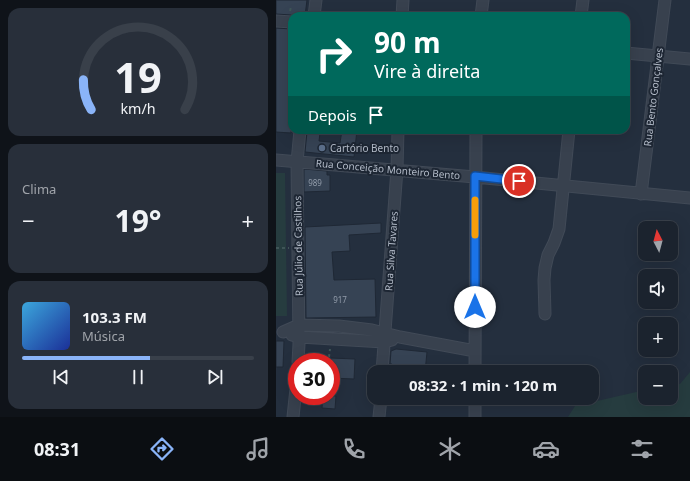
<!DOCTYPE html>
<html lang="pt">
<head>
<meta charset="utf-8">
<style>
	:root { --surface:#1b232e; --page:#282f3a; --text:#f1f3f6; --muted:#a0a4aa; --line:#39404a; --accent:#8ab4f8 }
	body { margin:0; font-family:"Noto Sans",sans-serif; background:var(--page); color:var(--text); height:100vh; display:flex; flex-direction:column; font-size:15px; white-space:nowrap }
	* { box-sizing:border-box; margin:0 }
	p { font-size:13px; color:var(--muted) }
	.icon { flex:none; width:22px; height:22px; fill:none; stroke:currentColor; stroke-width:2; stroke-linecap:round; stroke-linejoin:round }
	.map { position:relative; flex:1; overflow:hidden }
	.side { display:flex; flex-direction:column; gap:8px; padding:8px; background:#0f1319; width:276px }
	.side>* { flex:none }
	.hud { position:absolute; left:12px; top:12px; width:342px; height:122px; border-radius:12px; box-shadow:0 4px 16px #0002,0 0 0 1px var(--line); background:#00695c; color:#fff; overflow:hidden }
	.needle { width:26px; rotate:354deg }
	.tools { position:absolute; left:362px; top:221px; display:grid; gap:8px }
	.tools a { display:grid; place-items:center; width:40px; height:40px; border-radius:8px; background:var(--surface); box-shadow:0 4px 16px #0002,0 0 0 1px var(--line); font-size:20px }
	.speed { position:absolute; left:12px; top:353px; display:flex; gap:8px; font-size:20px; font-weight:700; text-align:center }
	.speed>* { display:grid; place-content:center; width:52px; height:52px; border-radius:50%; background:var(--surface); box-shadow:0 4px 16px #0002,0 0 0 1px var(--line); line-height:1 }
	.speed .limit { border:6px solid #d22; background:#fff; color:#111 }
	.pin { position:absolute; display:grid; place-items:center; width:34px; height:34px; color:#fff; margin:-17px; border:2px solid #fff; border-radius:50%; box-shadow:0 1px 4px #0007 }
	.me { position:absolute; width:44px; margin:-22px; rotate:0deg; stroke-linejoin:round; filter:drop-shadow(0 0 3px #0008) }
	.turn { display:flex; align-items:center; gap:14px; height:84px; padding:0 20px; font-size:18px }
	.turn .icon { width:52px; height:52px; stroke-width:2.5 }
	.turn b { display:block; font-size:28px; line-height:34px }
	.then { display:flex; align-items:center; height:38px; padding:0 20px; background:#0003; gap:8px; font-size:15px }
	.big { font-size:30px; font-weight:700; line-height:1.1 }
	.side .tile { flex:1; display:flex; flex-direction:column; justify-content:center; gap:6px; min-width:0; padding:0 14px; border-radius:12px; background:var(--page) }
	.side .dial { align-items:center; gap:0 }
	.dial svg { height:104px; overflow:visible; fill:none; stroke:var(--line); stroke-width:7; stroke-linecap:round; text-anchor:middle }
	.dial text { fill:var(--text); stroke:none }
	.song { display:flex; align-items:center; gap:12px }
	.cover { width:48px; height:48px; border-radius:6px; background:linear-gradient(135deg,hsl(200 70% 55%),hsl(230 70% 35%)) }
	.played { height:4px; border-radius:2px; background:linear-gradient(90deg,var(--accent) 55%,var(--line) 55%) }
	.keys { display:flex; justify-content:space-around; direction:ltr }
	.heat { display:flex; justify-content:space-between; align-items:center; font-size:22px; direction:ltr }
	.trip { position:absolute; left:91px; top:365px; width:232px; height:40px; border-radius:12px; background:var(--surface); box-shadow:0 4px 16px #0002,0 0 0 1px var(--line); font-weight:700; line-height:40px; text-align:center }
	.tab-bar { display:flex; height:64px; justify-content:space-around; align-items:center; background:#0b0e12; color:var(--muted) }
	.tab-bar .icon { width:28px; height:28px }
	.tab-bar .selected { color:var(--accent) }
	.tab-bar b { font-size:18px; color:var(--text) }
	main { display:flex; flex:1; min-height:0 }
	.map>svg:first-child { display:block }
	.green { fill:#263c3f }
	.building { fill:#364354; stroke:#1f2835 }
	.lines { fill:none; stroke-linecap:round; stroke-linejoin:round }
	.minor-casing { stroke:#414a57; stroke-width:13 }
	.path { stroke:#3f5557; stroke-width:2; stroke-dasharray:3 3; stroke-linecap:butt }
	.minor { stroke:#38414e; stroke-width:11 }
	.route-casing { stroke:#114b97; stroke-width:10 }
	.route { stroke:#1a73e8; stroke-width:7 }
	.slow { stroke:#f59e0b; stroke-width:7 }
	.service-dot { fill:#5c6f8a; stroke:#1d2633; stroke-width:1.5 }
	.labels { text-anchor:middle; stroke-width:4; stroke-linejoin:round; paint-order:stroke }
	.number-label { font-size:8px; fill:#929caa }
	.street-label { font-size:10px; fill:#b4bcc9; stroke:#1d2633 }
	.poi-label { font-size:10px; fill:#b4bcc9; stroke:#1d2633; text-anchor:start }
</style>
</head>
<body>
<main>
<section class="side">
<div class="tile dial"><svg viewBox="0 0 100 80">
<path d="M14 69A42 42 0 1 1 86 69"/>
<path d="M14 69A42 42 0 0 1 8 46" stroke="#8ab4f8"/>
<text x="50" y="56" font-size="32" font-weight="700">19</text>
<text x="50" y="72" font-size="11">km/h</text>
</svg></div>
<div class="tile"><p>Clima</p>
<div class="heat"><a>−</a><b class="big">19°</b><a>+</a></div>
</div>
<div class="tile">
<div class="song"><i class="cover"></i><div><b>103.3 FM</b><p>Música</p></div></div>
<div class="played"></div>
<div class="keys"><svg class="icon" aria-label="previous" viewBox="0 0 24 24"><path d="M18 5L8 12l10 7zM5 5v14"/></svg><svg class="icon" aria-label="pause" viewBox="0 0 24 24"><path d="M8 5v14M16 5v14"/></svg><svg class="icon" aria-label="next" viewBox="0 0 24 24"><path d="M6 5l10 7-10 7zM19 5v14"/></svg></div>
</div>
</section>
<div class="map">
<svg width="414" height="417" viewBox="0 0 414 417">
	<rect width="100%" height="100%" fill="#242f3e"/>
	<!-- green -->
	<path class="green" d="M0 173H9L11 316H0Z
		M414 372V417H292L299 406 369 390V398H395V385L404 384Z"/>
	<!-- building -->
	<path class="building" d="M0 0H31L29 16 0 14Z
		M0 28 16 29V121L15 133 0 132Z
		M66 130H81L78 157 29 152 31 132 44 133 43 141 64 143Z
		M28 169 51 171V175H54V191L28 192Z
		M105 223V233L73 235 74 251 56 252 58 280 99 279 100 317 30 318 29 227Z
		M0 341H8L7 367H0Z
		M120 349 151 352 149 372H115L116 364H114L115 351Z
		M55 358 79 359 78 379 55 378Z
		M47 396H60L59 409 46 408Z"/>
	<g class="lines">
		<defs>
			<path id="minor" d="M38 16 40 0
				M126 16 127 0
				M205 16 207 0
				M305 16 307 0
				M0 21 16 22
				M350 53 414 59
				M0 160 199 177 414 198
				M365 194 389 0
				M269 314 268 280 269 268 272 255 278 243 283 229 293 130
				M7 332 23 325 63 326 96 330 124 337 199 351
				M16 335 23 337 108 342 116 340
				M22 362 23 344 21 162 24 130
				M106 372 121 169 122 130
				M199 372 200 130
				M199 398V417
				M17 417 21 379
				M103 417 105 398"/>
		</defs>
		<!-- minor casing -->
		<use href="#minor" class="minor-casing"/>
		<!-- path -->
		<path class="path" d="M14 11 15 7H16
			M0 248H13
			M53 357 54 349"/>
		<!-- minor -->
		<use href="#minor" class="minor"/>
	</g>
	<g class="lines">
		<defs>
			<path id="route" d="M199 307V176L243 181"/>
		</defs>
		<!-- route casing -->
		<use href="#route" class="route-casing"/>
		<!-- route -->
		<use href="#route" class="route"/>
		<!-- slow -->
		<path class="slow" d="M199 200V235"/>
	</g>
	<!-- markers -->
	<circle class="service-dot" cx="46" cy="148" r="4"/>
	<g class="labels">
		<!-- number labels -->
		<g class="number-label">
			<text x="39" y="186">989</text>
			<text x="64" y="303">917</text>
		</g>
		<!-- street labels -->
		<g class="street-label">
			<text transform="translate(377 97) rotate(-83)" y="4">Rua Bento Gonçalves</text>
			<text transform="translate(112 169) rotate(5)" y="4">Rua Conceição Monteiro Bento</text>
			<text transform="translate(22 246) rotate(-91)" y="4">Rua Júlio de Castilhos</text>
			<text transform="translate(115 251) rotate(-86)" y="4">Rua Silva Tavares</text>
		</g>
		<!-- poi labels -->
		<g class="poi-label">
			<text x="54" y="152">Cartório Bento</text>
		</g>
	</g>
</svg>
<div class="tools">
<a><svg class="needle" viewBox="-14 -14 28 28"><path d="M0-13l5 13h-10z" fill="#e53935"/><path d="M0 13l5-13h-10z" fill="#a0a4aa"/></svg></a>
<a><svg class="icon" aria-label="sound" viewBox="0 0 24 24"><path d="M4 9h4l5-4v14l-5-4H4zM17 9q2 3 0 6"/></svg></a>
<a>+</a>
<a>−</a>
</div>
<div class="speed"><div class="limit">30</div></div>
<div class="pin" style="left:243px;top:181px;background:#d93025"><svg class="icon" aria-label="arrive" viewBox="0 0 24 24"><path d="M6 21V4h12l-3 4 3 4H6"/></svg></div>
<svg class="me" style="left:199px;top:307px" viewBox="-20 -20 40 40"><circle r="19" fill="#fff"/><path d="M0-13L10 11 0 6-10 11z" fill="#1a73e8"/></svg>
<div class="trip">08:32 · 1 min · 120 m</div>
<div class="hud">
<div class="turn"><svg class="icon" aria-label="right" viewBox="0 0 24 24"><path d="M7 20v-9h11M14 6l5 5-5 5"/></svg><div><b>90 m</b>Vire à direita</div></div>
<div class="then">Depois<svg class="icon" aria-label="arrive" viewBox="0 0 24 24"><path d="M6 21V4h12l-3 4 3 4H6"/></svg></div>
</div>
</div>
</main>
<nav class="tab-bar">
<b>08:31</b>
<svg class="icon selected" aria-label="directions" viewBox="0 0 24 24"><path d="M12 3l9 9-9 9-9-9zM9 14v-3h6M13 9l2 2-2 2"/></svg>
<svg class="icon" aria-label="music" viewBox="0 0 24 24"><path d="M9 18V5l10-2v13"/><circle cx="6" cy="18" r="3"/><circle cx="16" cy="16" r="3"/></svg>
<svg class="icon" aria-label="phone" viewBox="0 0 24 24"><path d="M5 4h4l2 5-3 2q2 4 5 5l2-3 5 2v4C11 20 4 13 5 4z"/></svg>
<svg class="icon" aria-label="climate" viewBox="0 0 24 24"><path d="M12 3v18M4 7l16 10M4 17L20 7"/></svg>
<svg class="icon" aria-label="car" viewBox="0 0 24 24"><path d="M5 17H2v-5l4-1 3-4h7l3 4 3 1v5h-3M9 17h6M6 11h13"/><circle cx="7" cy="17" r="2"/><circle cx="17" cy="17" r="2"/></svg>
<svg class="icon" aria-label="filters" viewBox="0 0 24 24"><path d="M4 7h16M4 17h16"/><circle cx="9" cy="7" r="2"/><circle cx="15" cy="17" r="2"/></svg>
</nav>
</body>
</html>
